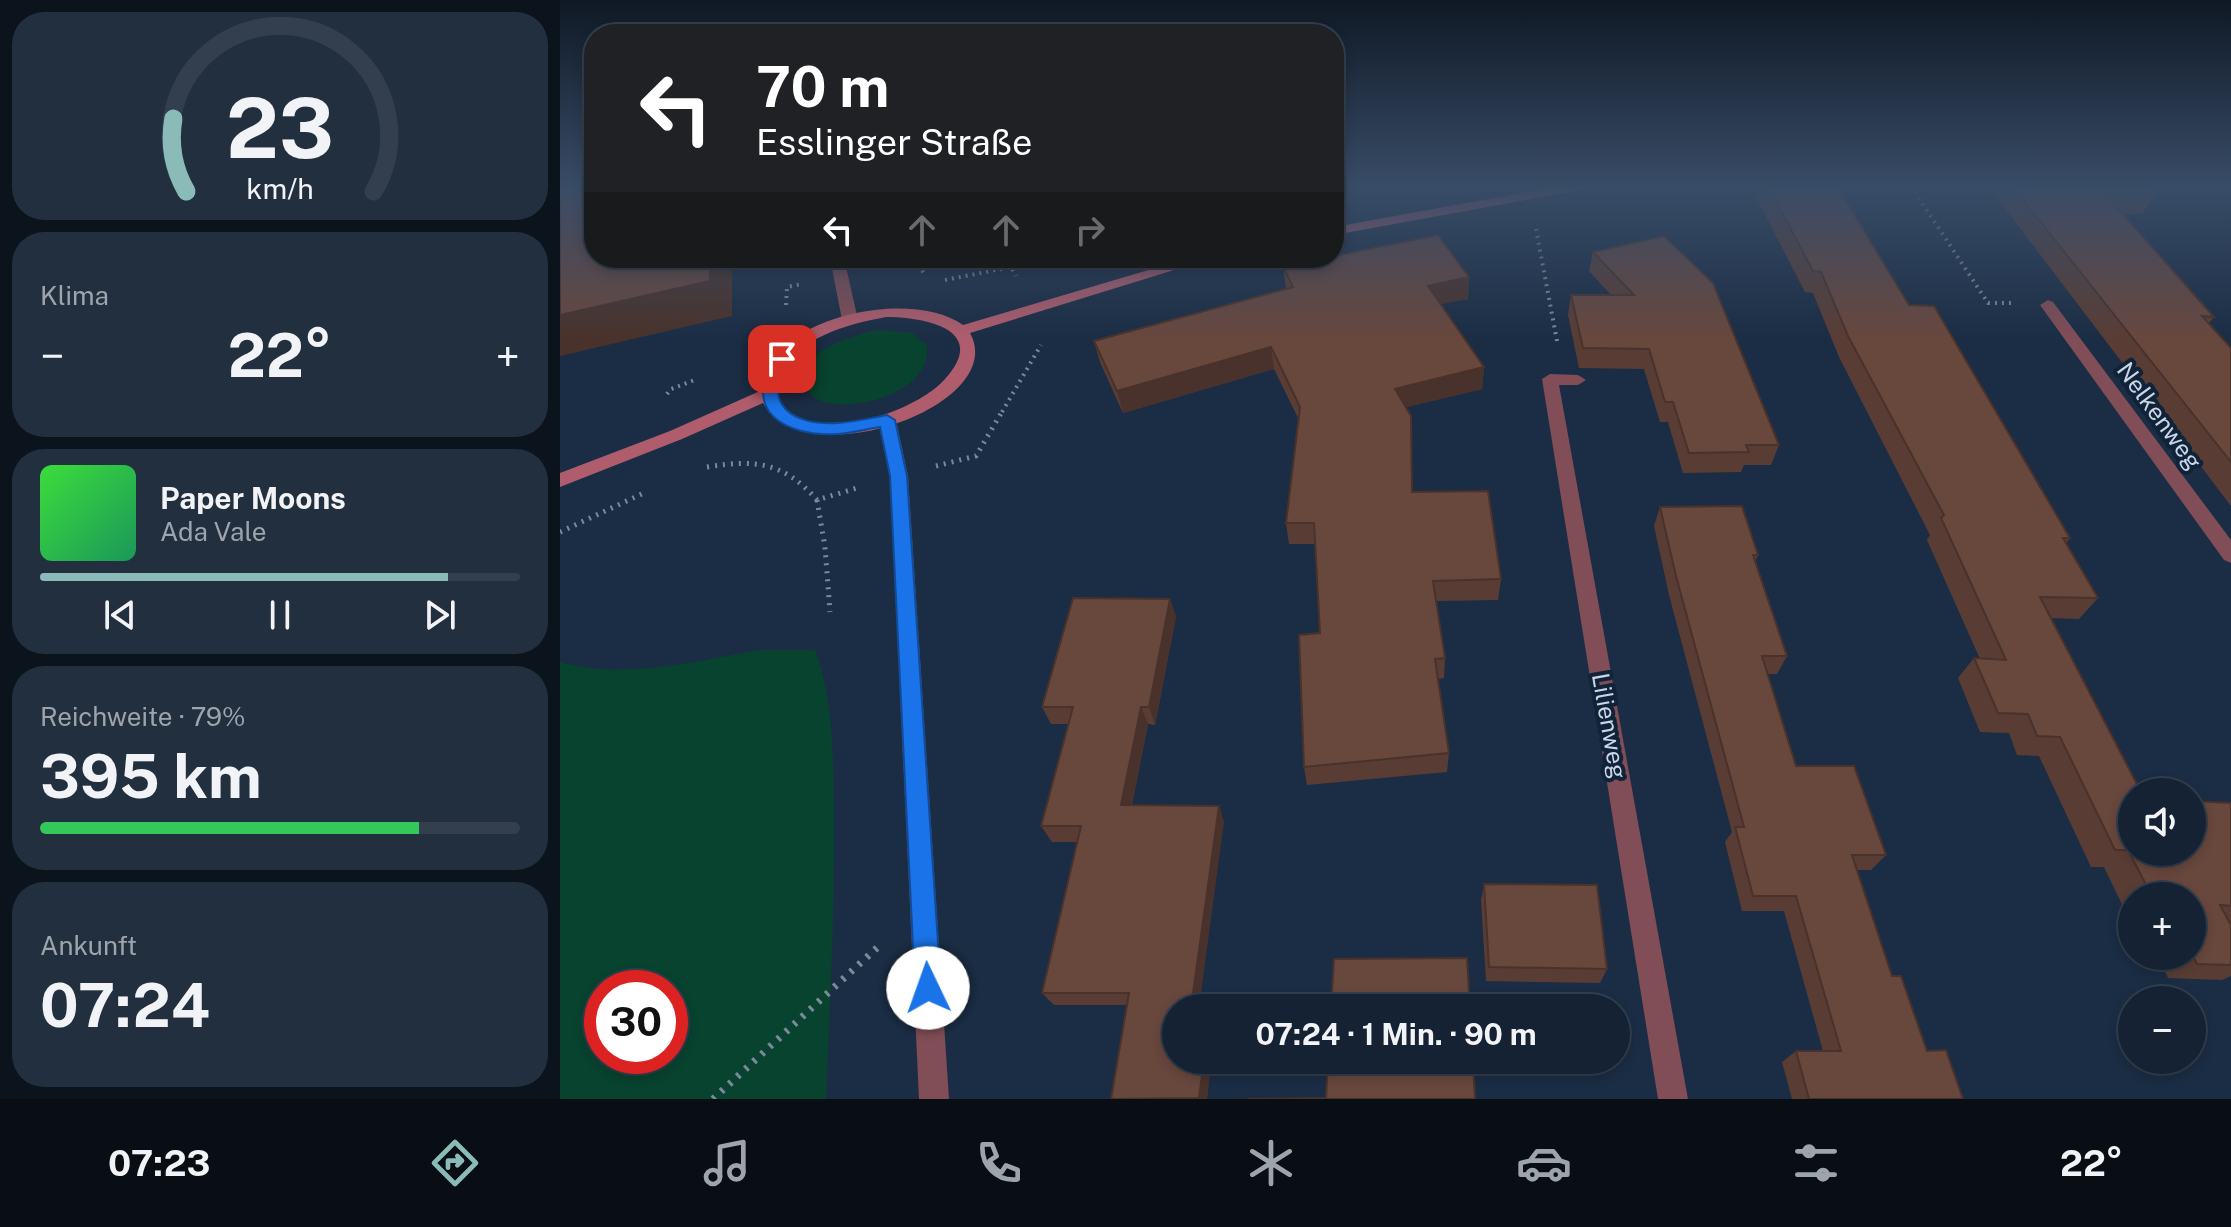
<!DOCTYPE html>
<html lang="de">
<head>
<meta charset="utf-8">
<style>
	:root { --surface:#142233; --page:#212f3f; --text:#f1f3f6; --muted:#9da4ac; --line:#333f4e; --accent:#8bbbb9 }
	body { margin:0; font-family:"Public Sans",sans-serif; background:var(--page); color:var(--text); height:100vh; display:flex; flex-direction:column; font-size:30px; white-space:nowrap }
	* { box-sizing:border-box; margin:0 }
	p { font-size:26px; color:var(--muted) }
	.icon { flex:none; width:44px; height:44px; fill:none; stroke:currentColor; stroke-width:2; stroke-linecap:round; stroke-linejoin:round }
	.map { position:relative; flex:1; overflow:hidden }
	.sheet { display:flex; flex-direction:column; gap:12px; padding:12px; background:#0b131c; width:560px }
	.sheet>* { flex:none }
	.hud { position:absolute; left:24px; top:24px; width:760px; height:244px; border-radius:32px; box-shadow:0 4px 12px #0003,0 0 0 2px var(--line); background:#202124; color:#fff; overflow:hidden }
	.tools { position:absolute; left:1558px; top:778px; display:grid; gap:16px }
	.tools a { display:grid; place-items:center; width:88px; height:88px; border-radius:50%; background:var(--surface); box-shadow:0 4px 12px #0003,0 0 0 2px var(--line); font-size:40px }
	.speed { position:absolute; left:24px; top:970px; display:flex; gap:16px; font-size:40px; font-weight:700; text-align:center }
	.speed>* { display:grid; place-content:center; width:104px; height:104px; border-radius:50%; background:var(--surface); box-shadow:0 4px 12px #0003,0 0 0 2px var(--line); line-height:1 }
	.speed .limit { border:12px solid #d22; background:#fff; color:#111 }
	.pin { position:absolute; display:grid; place-items:center; width:68px; height:68px; color:#fff; margin:-34px; border-radius:16px; box-shadow:0 4px 12px #0006 }
	.me { position:absolute; width:88px; margin:-44px; rotate:357deg; stroke-linejoin:round; filter:drop-shadow(0 0 6px #0008) }
	.turn { display:flex; align-items:center; gap:28px; height:168px; padding:0 40px; font-size:36px }
	.turn .icon { width:104px; height:104px; stroke-width:2.5 }
	.turn b { display:block; font-size:56px; line-height:68px }
	.lanes { display:flex; align-items:center; height:76px; padding:0 40px; background:#0003; justify-content:center; gap:40px; direction:ltr }
	.lanes .off { opacity:.35 }
	.big { font-size:60px; font-weight:700; line-height:1.1 }
	.sheet .tile { flex:1; display:flex; flex-direction:column; justify-content:center; gap:12px; min-width:0; padding:0 28px; border-radius:32px; background:var(--page) }
	.sheet .dial { align-items:center; gap:0 }
	.dial svg { height:208px; overflow:visible; fill:none; stroke:var(--line); stroke-width:7; stroke-linecap:round; text-anchor:middle }
	.dial text { fill:var(--text); stroke:none }
	.song { display:flex; align-items:center; gap:24px }
	.cover { width:96px; height:96px; border-radius:12px; background:linear-gradient(135deg,hsl(120 70% 55%),hsl(150 70% 35%)) }
	.played { height:8px; border-radius:4px; background:linear-gradient(90deg,var(--accent) 85%,var(--line) 85%) }
	.keys { display:flex; justify-content:space-around; direction:ltr }
	.heat { display:flex; justify-content:space-between; align-items:center; font-size:44px; direction:ltr }
	.charge { height:12px; border-radius:6px; background:linear-gradient(90deg,#34c759 79%,var(--line) 0) }
	.trip { position:absolute; left:602px; top:994px; width:468px; height:80px; border-radius:40px; background:var(--surface); box-shadow:0 4px 12px #0003,0 0 0 2px var(--line); font-weight:700; line-height:80px; text-align:center }
	.tab-bar { display:flex; height:128px; justify-content:space-around; align-items:center; background:#080e14; color:var(--muted) }
	.tab-bar .icon { width:56px; height:56px }
	.tab-bar .selected { color:var(--accent) }
	.tab-bar b { font-size:36px; color:var(--text) }
	main { display:flex; flex:1; min-height:0 }
	.map>svg:first-child { display:block }
	.green { fill:#08432f; fill-rule:evenodd }
	.lines { fill:none; stroke-linecap:round; stroke-linejoin:round }
	.path-far2 { stroke:#7a899b; stroke-width:4; stroke-dasharray:2 5; stroke-linecap:butt }
	.path-far1 { stroke:#7a899b; stroke-width:5; stroke-dasharray:2 6; stroke-linecap:butt }
	.path { stroke:#7a899b; stroke-width:7; stroke-dasharray:3 8; stroke-linecap:butt }
	.minor { fill:#814d56; fill-rule:evenodd }
	.secondary { fill:#af5d6d; fill-rule:evenodd }
	.wall { fill:#593d34 }
	.shaded-wall { fill:#49322b }
	.building { fill:#68473d; stroke:#49322b; stroke-width:2 }
	.route { fill:#1a73e8; stroke:#114b97; stroke-width:2 }
	.labels { text-anchor:middle; stroke-width:8; stroke-linejoin:round; paint-order:stroke }
	.street-label { font-size:24px; fill:#cad6e5; stroke:#112339 }
</style>
</head>
<body>
<main>
<section class="sheet">
<div class="tile dial"><svg viewBox="0 0 100 80">
<path d="M14 69A42 42 0 1 1 86 69"/>
<path d="M14 69A42 42 0 0 1 9 41" stroke="#8bbbb9"/>
<text x="50" y="56" font-size="32" font-weight="700">23</text>
<text x="50" y="72" font-size="11">km/h</text>
</svg></div>
<div class="tile"><p>Klima</p>
<div class="heat"><a>−</a><b class="big">22°</b><a>+</a></div>
</div>
<div class="tile">
<div class="song"><i class="cover"></i><div><b>Paper Moons</b><p>Ada Vale</p></div></div>
<div class="played"></div>
<div class="keys"><svg class="icon" aria-label="previous" viewBox="0 0 24 24"><path d="M18 5L8 12l10 7zM5 5v14"/></svg><svg class="icon" aria-label="pause" viewBox="0 0 24 24"><path d="M8 5v14M16 5v14"/></svg><svg class="icon" aria-label="next" viewBox="0 0 24 24"><path d="M6 5l10 7-10 7zM19 5v14"/></svg></div>
</div>
<div class="tile"><p>Reichweite · 79%</p><b class="big">395 km</b><div class="charge"></div></div>
<div class="tile"><p>Ankunft</p><b class="big">07:24</b></div>
</section>
<div class="map">
<svg width="1671" height="1099" viewBox="0 0 1671 1099">
	<rect width="100%" height="100%" fill="#1b2d44"/>
	<!-- green -->
	<path class="green" d="M318 330 352 333 367 346C372 391 298 412 263 402 255 399 249 394 245 387 229 354 297 334 318 330Z
		M199 650H255C274 701 273 758 274 812 275 908 270 1004 266 1099H0V662C66 680 133 662 199 650ZM42 988H110V1056H42Z"/>
	<g class="lines">
		<!-- path-far2 -->
		<path class="path-far2" d="M1351 186 1428 303H1451
			M976 229 997 341
			M356 258 365 276
			M318 264 340 258
			M385 280 451 267 456 276
			M226 305 227 287 242 284
			M107 394 111 389 137 379
			M442 412 481 345"/>
		<!-- path-far1 -->
		<path class="path-far1" d="M376 466 416 456 443 410
			M147 467C195 459 224 462 257 500L297 488
			M257 500 265 547 270 612
			M0 532 86 492"/>
		<!-- path -->
		<path class="path" d="M153 1099 320 945"/>
		<!-- minor -->
		<path class="minor" d="M270 258H284L298 320 296 323 290 325 282 320Z
			M1488 300 1493 302 1671 540V563L1664 560 1480 305Z
			M990 374 1018 375 1026 380 1018 385H999L1128 1099H1098L982 379Z
			M327 414 336 420 348 476 389 1099H359L330 476 318 420Z"/>
		<!-- secondary -->
		<path class="secondary" d="M1000 186H1027L1020 190 774 235V227Z
			M629 258H653L410 333C450 405 246 478 203 403L122 439 0 487V473L110 431 200 391C206 317 350 287 403 325ZM326 317C364 317 430 329 385 379 356 412 259 445 223 407 216 399 216 388 219 378 234 338 288 324 326 317Z"/>
	</g>
	<!-- wall -->
	<path class="wall" d="M1200 186H1277L1349 305 1510 538 1506 543 1538 598 1519 619 1491 618 1572 852 1671 803V922H1669L1671 925V976L1662 980 1608 978 1598 956H1632V896H1572V917H1568L1544 867H1531L1479 756 1457 755 1449 733 1420 732 1398 678 1414 658 1420 659 1367 540 1370 535 1279 357 1253 293 1245 292 1196 197Z
		M1428 186H1591L1589 189 1595 195 1582 214H1562L1654 317 1649 323 1671 348V506Z
		M1033 252 1219 445 1211 465H1184L1181 472 1123 473 1108 422H1100L1084 369 1019 368 1008 315 1011 295H1051L1029 271Z
		M723 266 909 277 908 299 880 304 924 367 922 389 846 407 852 492 941 579 938 600 876 601 885 658 884 678 878 679 889 753 887 772 747 785 744 767 760 633 755 544H729L726 523 739 420 714 369 563 413 540 362 534 341 726 289Z
		M1100 507 1198 555 1195 562 1227 656 1217 674H1208L1236 766 1326 855 1311 870H1297L1332 976 1367 1051 1403 1099H1232L1222 1062 1236 1051H1263L1224 911H1182L1165 842 1172 832 1109 595 1094 526Z
		M610 599 616 617 595 725 588 724 572 805 659 806 664 822 616 1060 651 1061 647 1099H551L567 1005H494L482 993 518 842H492L481 826 508 724H491L482 707Z
		M924 884 1047 969 1040 983 926 981 921 900Z"/>
	<!-- shaded-wall -->
	<path class="shaded-wall" d="M150 258H172V316L0 356V315Z
		M909 277 908 299 867 307 868 286Z
		M711 347 714 369 563 413 557 391Z
		M924 367 922 389 835 410V389Z
		M610 599 616 617 595 725 589 707Z
		M581 707 588 724 569 821 561 805Z
		M659 806 664 822 639 1008H631Z
		M644 1060 651 1061 647 1099H640Z"/>
	<!-- building -->
	<path class="building" d="M0 186H34V258H150V281L0 315Z
		M1208 186H1277L1349 305 1374 306 1510 538H1503L1538 598 1480 597 1581 792H1572V852H1632V801L1671 803V906L1660 905 1671 925V965L1637 964 1632 954V896H1592L1568 850H1555L1500 737 1477 736 1468 714 1438 713 1414 658 1446 660 1381 518 1384 515 1288 336 1261 272 1253 271Z
		M1452 186H1586L1595 195 1545 194 1654 317 1642 316 1671 348V462Z
		M878 235 909 277 868 286 924 367 835 389 851 416 852 492 928 491 941 579 873 581 885 658 875 659 889 753 744 767 739 635 760 633 754 523H726L740 407 711 347 557 391 534 341 733 287 723 266 763 258H774V256Z
		M1104 236 1153 283 1219 445H1186L1189 452 1129 453 1113 402H1105L1089 349 1023 348 1011 295H1074L1033 252Z
		M1182 506 1198 555H1193L1227 656H1202L1236 766H1294L1326 855H1292L1332 976H1341L1367 1051 1386 1050 1403 1099H1249L1236 1051H1281L1236 896H1193L1175 827H1184L1116 576 1100 507Z
		M513 598 610 599 589 707H581L561 805 659 806 631 1008H616V1060H644L639 1098 551 1099 569 993H482L521 826H481L513 707H482Z
		M924 884 1037 885 1047 969 929 967Z
		M907 958 910 1008H771L774 959Z
		M768 1060H913L915 1099H687L766 1098Z"/>
	<!-- sky -->
	<linearGradient id="sky" x2="0" y2="1"><stop stop-color="#0f1925"/><stop offset="0.55" stop-color="#394c67"/><stop offset="1" stop-color="#394c67" stop-opacity="0"/></linearGradient>
	<rect width="1671" height="340" fill="url(#sky)"/>
	<!-- route -->
	<path class="route" d="M222 355 230 359C200 404 232 426 278 423 294 422 311 418 327 415L335 420 347 476 381 988 377 997 368 1001 359 997 355 988 330 476 320 427C307 429 292 433 278 434 225 437 179 410 217 356Z"/>
	<g class="labels">
		<!-- street labels -->
		<g class="street-label">
			<text transform="translate(1599 416) rotate(54)" y="8">Nelkenweg</text>
			<text transform="translate(1049 726) rotate(80)" y="8">Lilienweg</text>
		</g>
	</g>
</svg>
<div class="tools">
<a><svg class="icon" aria-label="sound" viewBox="0 0 24 24"><path d="M4 9h4l5-4v14l-5-4H4zM17 9q2 3 0 6"/></svg></a>
<a>+</a>
<a>−</a>
</div>
<div class="speed"><div class="limit">30</div></div>
<div class="pin" style="left:222px;top:359px;background:#d93025"><svg class="icon" aria-label="arrive" viewBox="0 0 24 24"><path d="M6 21V4h12l-3 4 3 4H6"/></svg></div>
<svg class="me" style="left:368px;top:988px" viewBox="-20 -20 40 40"><circle r="19" fill="#fff"/><path d="M0-13L10 11 0 6-10 11z" fill="#1a73e8"/></svg>
<div class="trip">07:24 · 1 Min. · 90 m</div>
<div class="hud">
<div class="turn"><svg class="icon" aria-label="left" viewBox="0 0 24 24"><path d="M17 20v-9H6M10 6l-5 5 5 5"/></svg><div><b>70 m</b>Esslinger Straße</div></div>
<div class="lanes"><svg class="icon" aria-label="left" viewBox="0 0 24 24"><path d="M17 20v-9H6M10 6l-5 5 5 5"/></svg><svg class="icon off" aria-label="ahead" viewBox="0 0 24 24"><path d="M12 20V5M6 11l6-6 6 6"/></svg><svg class="icon off" aria-label="ahead" viewBox="0 0 24 24"><path d="M12 20V5M6 11l6-6 6 6"/></svg><svg class="icon off" aria-label="right" viewBox="0 0 24 24"><path d="M7 20v-9h11M14 6l5 5-5 5"/></svg></div>
</div>
</div>
</main>
<nav class="tab-bar">
<b>07:23</b>
<svg class="icon selected" aria-label="directions" viewBox="0 0 24 24"><path d="M12 3l9 9-9 9-9-9zM9 14v-3h6M13 9l2 2-2 2"/></svg>
<svg class="icon" aria-label="music" viewBox="0 0 24 24"><path d="M9 18V5l10-2v13"/><circle cx="6" cy="18" r="3"/><circle cx="16" cy="16" r="3"/></svg>
<svg class="icon" aria-label="phone" viewBox="0 0 24 24"><path d="M5 4h4l2 5-3 2q2 4 5 5l2-3 5 2v4C11 20 4 13 5 4z"/></svg>
<svg class="icon" aria-label="climate" viewBox="0 0 24 24"><path d="M12 3v18M4 7l16 10M4 17L20 7"/></svg>
<svg class="icon" aria-label="car" viewBox="0 0 24 24"><path d="M5 17H2v-5l4-1 3-4h7l3 4 3 1v5h-3M9 17h6M6 11h13"/><circle cx="7" cy="17" r="2"/><circle cx="17" cy="17" r="2"/></svg>
<svg class="icon" aria-label="filters" viewBox="0 0 24 24"><path d="M4 7h16M4 17h16"/><circle cx="9" cy="7" r="2"/><circle cx="15" cy="17" r="2"/></svg>
<b>22°</b>
</nav>
</body>
</html>
